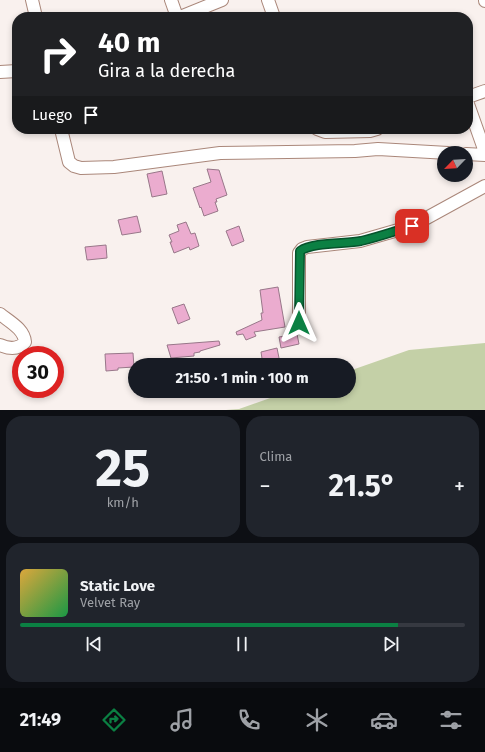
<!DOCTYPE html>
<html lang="es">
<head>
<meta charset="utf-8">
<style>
	:root { --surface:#171b24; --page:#20242c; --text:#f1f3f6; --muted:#9ea1a6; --line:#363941; --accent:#0b8043 }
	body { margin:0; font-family:"Fira Sans",sans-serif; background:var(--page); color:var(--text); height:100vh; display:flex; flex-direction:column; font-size:15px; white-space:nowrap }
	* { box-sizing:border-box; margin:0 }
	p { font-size:13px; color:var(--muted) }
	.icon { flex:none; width:22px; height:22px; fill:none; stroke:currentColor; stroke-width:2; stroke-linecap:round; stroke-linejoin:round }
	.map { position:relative; height:410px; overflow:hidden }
	.sheet { display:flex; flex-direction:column; gap:6px; padding:6px; background:#0d0f14; flex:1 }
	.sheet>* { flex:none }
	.banner { position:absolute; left:12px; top:12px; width:461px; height:122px; border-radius:16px; box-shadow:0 2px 6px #0003; background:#202124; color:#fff; overflow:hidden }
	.needle { width:26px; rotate:245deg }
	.buttons { position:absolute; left:437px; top:146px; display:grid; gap:8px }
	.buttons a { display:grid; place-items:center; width:36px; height:36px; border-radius:50%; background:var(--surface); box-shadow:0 2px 6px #0003; font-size:20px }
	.speed { position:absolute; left:12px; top:346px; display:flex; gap:8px; font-size:20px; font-weight:700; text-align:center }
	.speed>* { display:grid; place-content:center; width:52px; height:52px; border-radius:50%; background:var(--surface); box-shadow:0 2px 6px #0003; line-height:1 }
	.speed .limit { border:6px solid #d22; background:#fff; color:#111 }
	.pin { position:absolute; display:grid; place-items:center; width:34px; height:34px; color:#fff; margin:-17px; border-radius:8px; box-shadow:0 2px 6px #0006 }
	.me { position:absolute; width:44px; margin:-22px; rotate:0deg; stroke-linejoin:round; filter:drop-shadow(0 0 3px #0008) }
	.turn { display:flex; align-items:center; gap:14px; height:84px; padding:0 20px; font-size:18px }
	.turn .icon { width:52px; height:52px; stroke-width:2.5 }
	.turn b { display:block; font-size:28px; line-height:34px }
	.then { display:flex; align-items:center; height:38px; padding:0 20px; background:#0003; gap:8px; font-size:15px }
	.big { font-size:30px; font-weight:700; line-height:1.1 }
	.sheet .tile { flex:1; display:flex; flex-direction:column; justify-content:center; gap:6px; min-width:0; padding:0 14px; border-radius:16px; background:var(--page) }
	.sheet .dial { align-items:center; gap:0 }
	.dial b { font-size:52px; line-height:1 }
	.song { display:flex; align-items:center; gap:12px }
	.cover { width:48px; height:48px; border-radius:6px; background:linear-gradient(135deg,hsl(40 70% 55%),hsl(140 70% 35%)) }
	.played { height:4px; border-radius:2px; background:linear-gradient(90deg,var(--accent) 85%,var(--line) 85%) }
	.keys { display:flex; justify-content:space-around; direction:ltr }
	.heat { display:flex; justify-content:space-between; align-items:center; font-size:22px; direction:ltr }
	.sheet .tiles { flex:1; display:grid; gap:6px; grid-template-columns:1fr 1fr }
	.tile:last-child { grid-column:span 2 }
	.trip { position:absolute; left:128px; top:358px; width:228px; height:40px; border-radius:20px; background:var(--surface); box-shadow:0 2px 6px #0003; font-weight:700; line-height:40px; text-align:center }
	.dock { display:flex; height:64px; justify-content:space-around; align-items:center; background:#090b0e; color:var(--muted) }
	.dock .icon { width:28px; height:28px }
	.dock .active { color:var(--accent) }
	.dock b { font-size:18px; color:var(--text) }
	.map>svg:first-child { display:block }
	.green { fill:#c4d0a7 }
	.building { fill:#ebaccf; stroke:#987789 }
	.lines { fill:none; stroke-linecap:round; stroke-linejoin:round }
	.minor-casing { stroke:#aa877a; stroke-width:14 }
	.minor { stroke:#fff; stroke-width:12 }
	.route-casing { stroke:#07532c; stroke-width:10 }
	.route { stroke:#0b8043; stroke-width:7 }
</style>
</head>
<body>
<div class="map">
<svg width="485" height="410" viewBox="0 0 485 410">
	<rect width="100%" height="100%" fill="#f9f1ee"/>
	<!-- green -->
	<path class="green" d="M485 343V410H226L239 409 290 391H349V371L409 350Z"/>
	<!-- building -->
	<path class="building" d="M207 169 219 170 227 195 216 199 217 202H215L218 211 204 216 201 207 200 208 193 188 211 182Z
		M162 171 167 194 152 197 147 174Z
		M137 216 141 232 122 235 118 220Z
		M186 222 191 234 195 233 199 246 190 250 189 247 174 253 170 242H172L169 235 179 231 177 225Z
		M239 226 244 241 232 246 226 231Z
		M106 245 107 258 87 260 85 247Z
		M278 287 285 327 254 332 256 336 246 340 243 334 237 335 236 332 262 320 261 313H263L260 290Z
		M184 304 190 319 178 324 172 308Z
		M297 334 299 344 281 348 279 337Z
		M219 341 220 345 200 351V352L194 353V356L171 358 167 345Z
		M277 348 280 363 263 365 261 352Z
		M133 353 134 367 118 368V370L106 371 105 354Z"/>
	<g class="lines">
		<defs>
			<path id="minor" d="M32 0 36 17
				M171 0 177 17
				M268 0 274 17
				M485 0V1
				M180 17 222 0
				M0 72 17 71
				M468 97 485 91
				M468 104 485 152
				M61 129 69 162 74 166 81 168 114 167 220 153 355 151 378 149 448 153
				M317 129 325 132 370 131 377 129
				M466 154 485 155
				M0 314C10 322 24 329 25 342 18 350 9 349 0 345
				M299 323V253L302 249 307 247 360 241 412 226 485 186"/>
		</defs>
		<!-- minor casing -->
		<use href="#minor" class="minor-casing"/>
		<!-- minor -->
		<use href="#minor" class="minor"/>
	</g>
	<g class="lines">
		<defs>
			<path id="route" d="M299 323 300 251C313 242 345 244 361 241 378 237 395 231 412 226"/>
		</defs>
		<!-- route casing -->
		<use href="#route" class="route-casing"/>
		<!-- route -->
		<use href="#route" class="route"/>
	</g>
</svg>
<div class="buttons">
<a><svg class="needle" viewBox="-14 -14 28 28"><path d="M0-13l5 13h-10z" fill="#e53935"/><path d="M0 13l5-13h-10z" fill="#9ea1a6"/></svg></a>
</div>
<div class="speed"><div class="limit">30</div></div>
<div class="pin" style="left:412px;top:226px;background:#d93025"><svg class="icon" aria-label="arrive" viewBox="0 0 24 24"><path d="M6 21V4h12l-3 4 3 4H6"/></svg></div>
<svg class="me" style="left:299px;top:323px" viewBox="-20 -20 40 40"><path d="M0-17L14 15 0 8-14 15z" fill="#0b8043" stroke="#fff" stroke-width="4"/></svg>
<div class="trip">21:50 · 1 min · 100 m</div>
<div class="banner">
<div class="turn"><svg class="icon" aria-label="right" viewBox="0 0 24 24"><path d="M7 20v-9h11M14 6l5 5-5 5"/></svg><div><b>40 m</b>Gira a la derecha</div></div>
<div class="then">Luego<svg class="icon" aria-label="arrive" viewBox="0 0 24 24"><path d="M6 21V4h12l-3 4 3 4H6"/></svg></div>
</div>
</div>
<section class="sheet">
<div class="tiles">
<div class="tile dial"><b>25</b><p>km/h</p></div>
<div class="tile"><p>Clima</p>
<div class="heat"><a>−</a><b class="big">21.5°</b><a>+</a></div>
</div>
<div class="tile">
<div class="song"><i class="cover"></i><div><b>Static Love</b><p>Velvet Ray</p></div></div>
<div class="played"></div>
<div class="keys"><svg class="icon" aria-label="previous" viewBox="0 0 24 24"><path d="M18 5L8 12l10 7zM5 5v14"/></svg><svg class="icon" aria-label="pause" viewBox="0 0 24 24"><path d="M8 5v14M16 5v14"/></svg><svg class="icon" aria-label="next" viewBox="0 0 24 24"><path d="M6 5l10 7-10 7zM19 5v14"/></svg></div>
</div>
</div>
</section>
<nav class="dock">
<b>21:49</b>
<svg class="icon active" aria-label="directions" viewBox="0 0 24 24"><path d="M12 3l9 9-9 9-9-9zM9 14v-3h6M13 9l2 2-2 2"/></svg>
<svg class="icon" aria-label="music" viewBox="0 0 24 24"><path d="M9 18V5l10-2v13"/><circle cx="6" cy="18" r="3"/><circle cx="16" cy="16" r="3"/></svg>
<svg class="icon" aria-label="phone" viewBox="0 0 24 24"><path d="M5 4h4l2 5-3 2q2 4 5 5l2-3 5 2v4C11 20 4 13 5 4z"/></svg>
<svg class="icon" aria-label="climate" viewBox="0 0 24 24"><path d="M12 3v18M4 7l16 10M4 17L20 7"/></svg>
<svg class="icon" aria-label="car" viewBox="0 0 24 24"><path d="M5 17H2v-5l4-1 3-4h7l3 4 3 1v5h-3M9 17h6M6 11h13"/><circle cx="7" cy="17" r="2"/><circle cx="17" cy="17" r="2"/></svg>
<svg class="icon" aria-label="filters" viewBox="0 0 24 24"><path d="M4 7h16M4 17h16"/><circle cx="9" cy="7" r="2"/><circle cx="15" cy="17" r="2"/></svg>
</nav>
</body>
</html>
